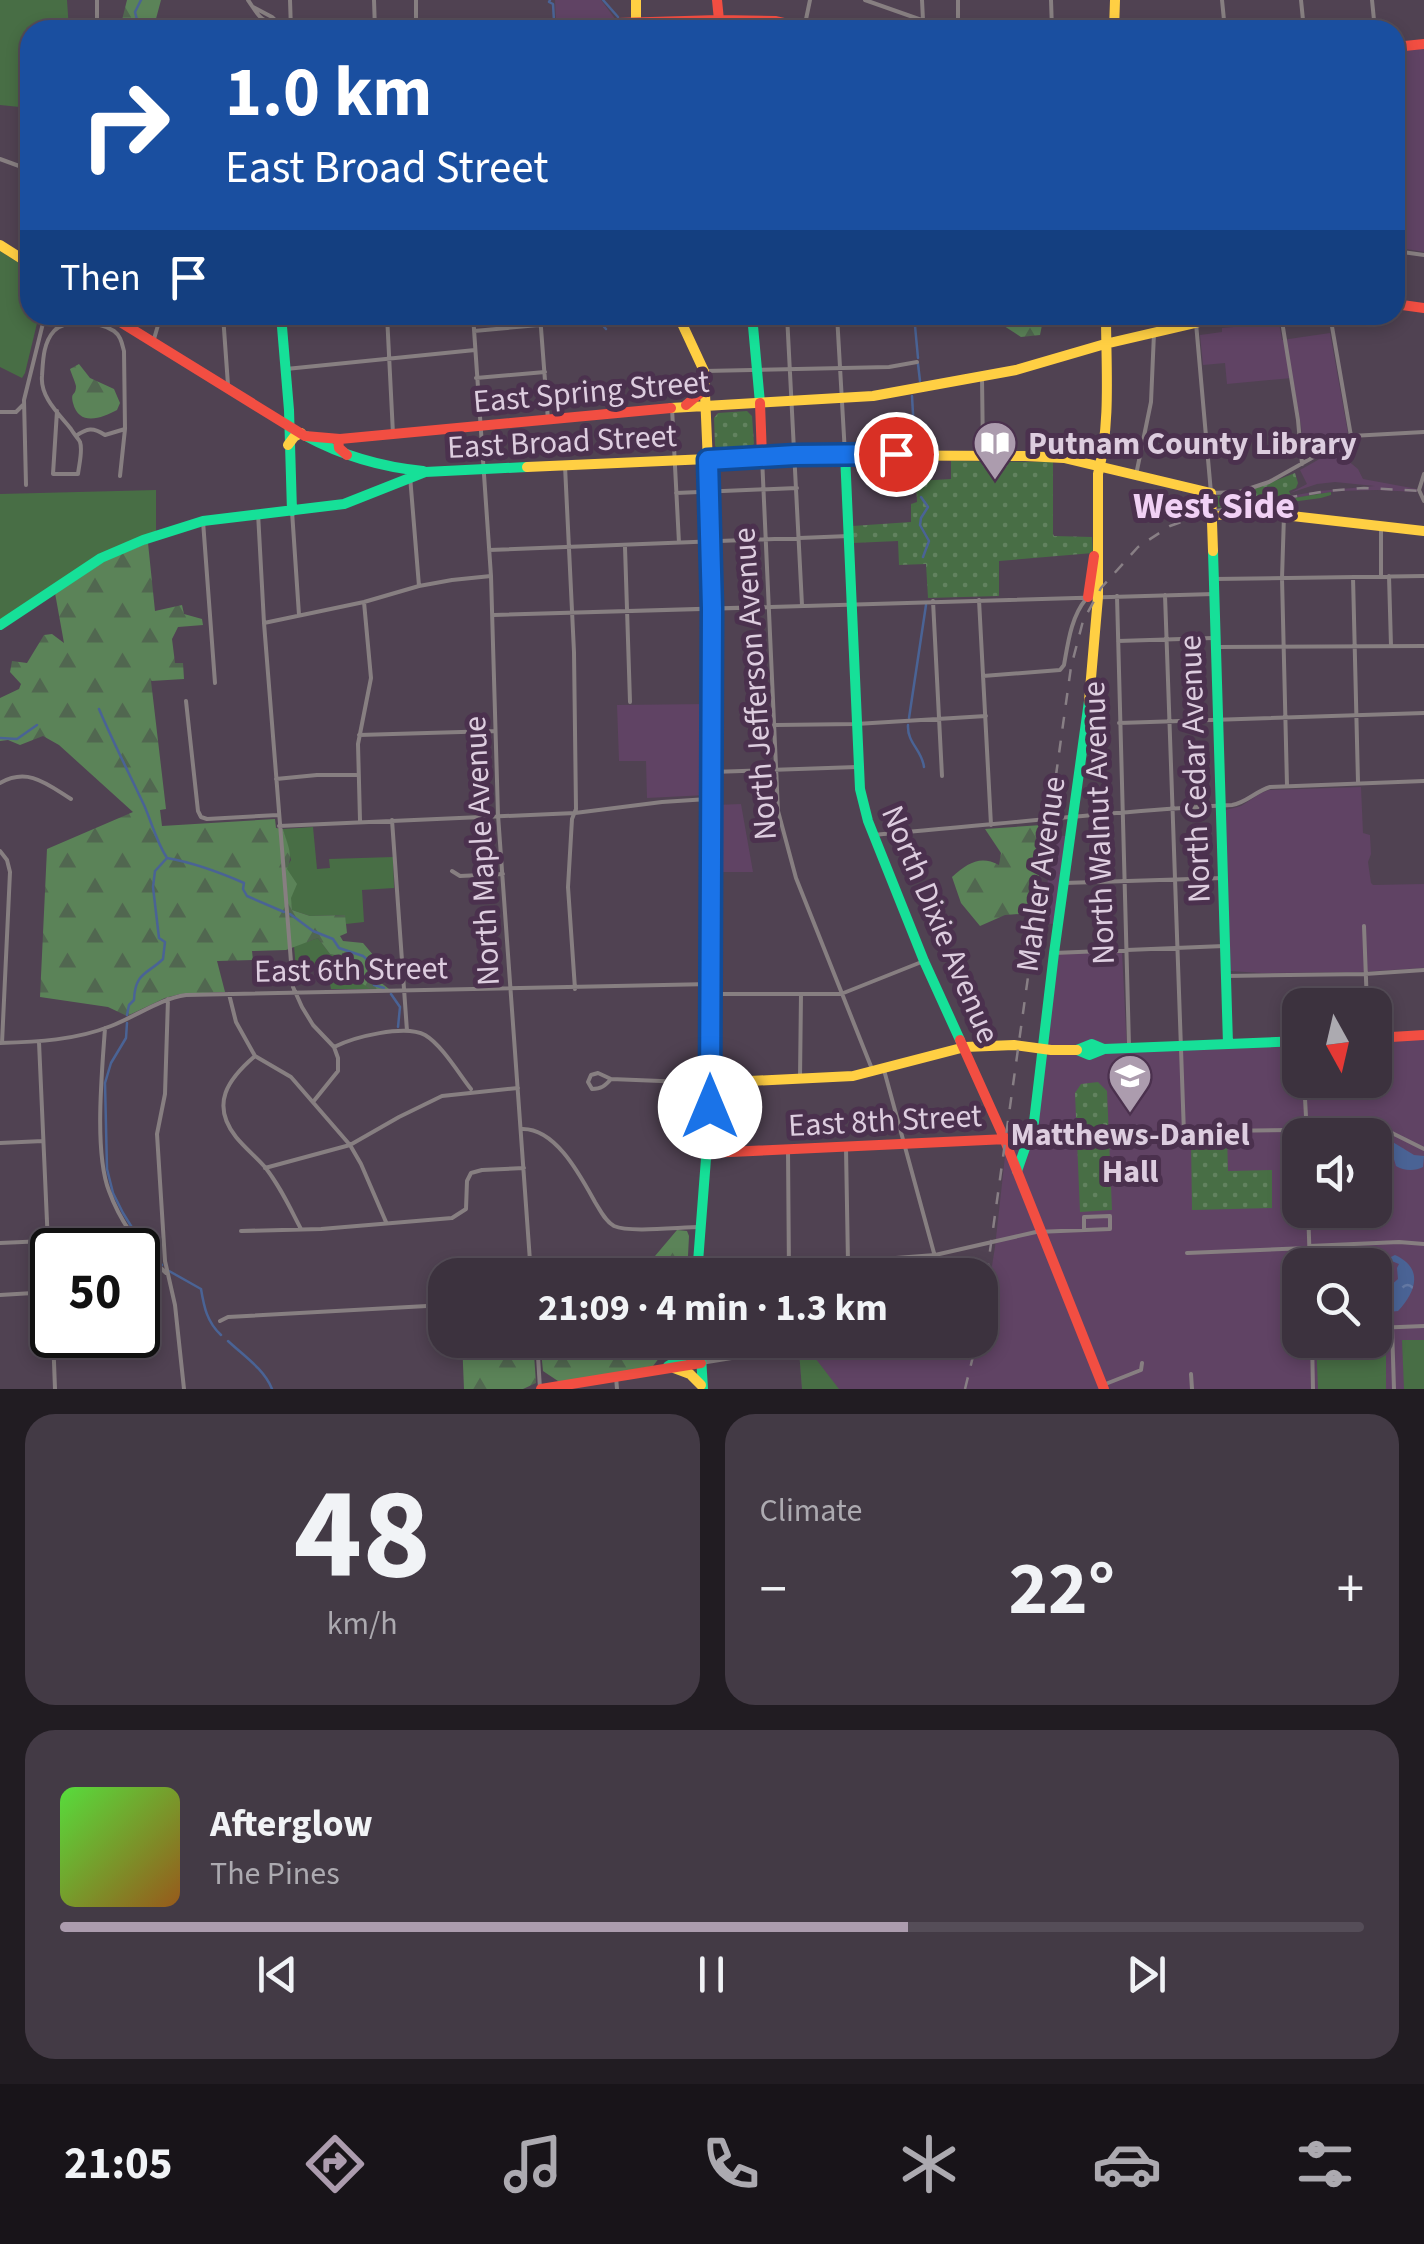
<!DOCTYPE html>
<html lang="en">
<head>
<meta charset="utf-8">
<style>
	:root { --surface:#3c323e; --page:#433a45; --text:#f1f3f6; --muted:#acaab0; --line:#554d58; --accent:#ac9cae }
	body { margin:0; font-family:"Source Sans 3",sans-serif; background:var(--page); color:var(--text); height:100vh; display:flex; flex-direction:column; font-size:38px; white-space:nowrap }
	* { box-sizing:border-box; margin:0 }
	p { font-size:32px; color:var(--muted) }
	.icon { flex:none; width:55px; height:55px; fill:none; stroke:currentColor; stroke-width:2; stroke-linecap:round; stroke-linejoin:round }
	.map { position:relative; height:1389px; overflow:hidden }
	.panel { display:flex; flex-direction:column; gap:25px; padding:25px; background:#211c22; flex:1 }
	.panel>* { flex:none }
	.banner { position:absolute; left:20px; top:20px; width:1385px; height:305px; border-radius:30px; box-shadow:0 5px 15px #0003,0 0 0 2px var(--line); background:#1a4fa0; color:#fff; overflow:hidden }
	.needle { width:65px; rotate:172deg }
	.fabs { position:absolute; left:1282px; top:988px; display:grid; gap:20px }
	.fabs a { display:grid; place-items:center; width:110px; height:110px; border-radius:20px; background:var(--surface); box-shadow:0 5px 15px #0003,0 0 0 2px var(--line); font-size:50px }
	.speed { position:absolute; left:30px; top:1228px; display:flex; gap:20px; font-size:50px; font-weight:700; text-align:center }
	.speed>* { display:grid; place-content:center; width:130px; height:130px; border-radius:50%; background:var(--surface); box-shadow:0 5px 15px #0003,0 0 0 2px var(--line); line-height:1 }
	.speed .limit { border:5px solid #111; border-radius:15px; background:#fff; color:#111 }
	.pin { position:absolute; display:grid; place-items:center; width:85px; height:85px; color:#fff; margin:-42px; border:5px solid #fff; border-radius:50%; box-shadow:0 2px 10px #0007 }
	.me { position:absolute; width:110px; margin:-55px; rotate:0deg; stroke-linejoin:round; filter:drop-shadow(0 0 8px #0008) }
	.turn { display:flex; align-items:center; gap:35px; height:210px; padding:0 40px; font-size:45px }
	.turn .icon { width:130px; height:130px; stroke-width:2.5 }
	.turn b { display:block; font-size:70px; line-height:85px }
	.then { display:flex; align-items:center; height:95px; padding:0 40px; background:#0003; gap:20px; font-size:38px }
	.big { font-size:75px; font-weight:700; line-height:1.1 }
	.panel .tile { flex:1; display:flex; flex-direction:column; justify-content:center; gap:15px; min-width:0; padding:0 35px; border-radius:30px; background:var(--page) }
	.panel .dial { align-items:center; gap:0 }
	.dial b { font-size:130px; line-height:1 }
	.song { display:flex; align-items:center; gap:30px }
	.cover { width:120px; height:120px; border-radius:15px; background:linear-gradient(135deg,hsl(110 70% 55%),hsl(30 70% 35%)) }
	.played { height:10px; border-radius:5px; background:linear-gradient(90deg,var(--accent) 65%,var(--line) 65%) }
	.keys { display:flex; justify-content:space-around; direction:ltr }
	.heat { display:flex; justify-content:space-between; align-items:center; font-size:55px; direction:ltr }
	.panel .tiles { flex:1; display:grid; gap:25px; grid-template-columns:1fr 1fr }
	.tile:last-child { grid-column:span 2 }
	.trip { position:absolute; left:428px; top:1258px; width:570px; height:100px; border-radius:30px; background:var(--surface); box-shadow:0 5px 15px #0003,0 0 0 2px var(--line); font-weight:700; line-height:100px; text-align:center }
	.tab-bar { display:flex; height:160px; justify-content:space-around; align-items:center; background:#181419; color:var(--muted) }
	.tab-bar .icon { width:70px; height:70px }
	.tab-bar .current { color:var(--accent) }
	.tab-bar b { font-size:45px; color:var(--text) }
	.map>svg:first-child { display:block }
	.built { fill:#604364; fill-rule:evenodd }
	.green { fill:#486e45 }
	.forest { fill:url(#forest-firs) }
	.park { fill:url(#park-dots) }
	.water { fill:url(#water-ripples) }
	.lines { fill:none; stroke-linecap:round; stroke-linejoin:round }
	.stream { stroke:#4a6395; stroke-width:2.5 }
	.street { stroke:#877f81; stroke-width:4 }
	.fast { stroke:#16e098; stroke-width:10 }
	.slow { stroke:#ffcf43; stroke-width:10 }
	.jam { stroke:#f24e42; stroke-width:10 }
	.rail { stroke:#887f85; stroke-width:2.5; stroke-dasharray:12 12; stroke-linecap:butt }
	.route-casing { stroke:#114b97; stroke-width:25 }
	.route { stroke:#1a73e8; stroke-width:18 }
	.labels { text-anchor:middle; stroke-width:10; stroke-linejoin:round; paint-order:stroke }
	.street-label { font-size:32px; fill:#ddcddf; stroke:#4b314e }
	.poi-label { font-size:32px; font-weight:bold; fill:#ddcddf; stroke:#4b314e; text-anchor:start }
	.quarter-label { font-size:38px; font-weight:bold; fill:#f1d1f5; stroke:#4b314e }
</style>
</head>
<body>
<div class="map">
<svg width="1424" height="1389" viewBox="0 0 1424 1389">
	<defs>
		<pattern id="forest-firs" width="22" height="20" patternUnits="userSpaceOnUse" patternTransform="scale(2.5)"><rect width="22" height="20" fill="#5b8358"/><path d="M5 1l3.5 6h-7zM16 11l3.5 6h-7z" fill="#516750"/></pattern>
		<pattern id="park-dots" width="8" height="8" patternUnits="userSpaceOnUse" patternTransform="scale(2.5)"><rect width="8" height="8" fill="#486e45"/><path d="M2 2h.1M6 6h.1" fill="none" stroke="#62825f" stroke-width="1.8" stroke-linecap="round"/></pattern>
		<pattern id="water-ripples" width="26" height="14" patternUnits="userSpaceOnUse" patternTransform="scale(2.5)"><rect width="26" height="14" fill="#4a6395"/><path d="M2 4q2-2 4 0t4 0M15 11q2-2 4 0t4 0" fill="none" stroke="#6478a3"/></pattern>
	</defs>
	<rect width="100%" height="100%" fill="#504252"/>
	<!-- built -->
	<path class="built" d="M555 0H601L616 20 556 22Z
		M1424 48V252L1395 247V51Z
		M1279 323 1282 340 1330 333 1348 433 1313 455 1303 450 1301 425 1292 378 1227 384 1225 363 1203 365 1200 335 1222 332V328Z
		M1339 448 1347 460 1358 469 1363 479 1417 489V492L1377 490 1338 491 1224 510 1222 508 1319 491 1375 486 1335 482 1317 484 1290 493 1307 484 1300 470Z
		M708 704 707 795 647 798 646 761H619L617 705Z
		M1361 787 1363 833 1370 835 1371 854 1368 862 1371 883 1373 885 1424 884V968L1359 972 1261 973 1230 971 1228 966 1224 814 1226 810 1241 806 1261 793 1269 790Z
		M741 804 753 872H715V805Z
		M1054 835 1066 836 1054 924 1042 923Z
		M1122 951 1127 1051 1300 1044V1080H1375V1041L1424 1038V1389H802L799 1351 907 1340H946L978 1354 995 1247 1006 1147 1024 1138 1037 1122 1056 959 1059 954ZM1300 1135H1375V1210H1300ZM1300 1265H1375V1340H1300Z"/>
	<!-- green -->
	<path class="green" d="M0 0H67L69 30H30V82L19 83 20 107 0 105Z
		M0 251 30 270V315H39L25 373 22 378 0 367Z
		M156 490V532L96 557 0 623V494Z
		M1331 492V495L1321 498 1277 504 1280 512 1232 508Z
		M313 827 317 869 330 868 329 859 393 857 394 888 362 890 364 922 346 924 344 915 310 916 292 910 286 869 291 860 283 829Z
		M318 938 330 954 356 958 370 989H331L330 984 321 979 319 967 296 968 294 946Z
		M1375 1334 1386 1336V1389H1318L1316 1340H1375Z
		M1402 1340H1424V1389H1404Z
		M809 1350 839 1389H802L799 1351Z"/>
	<!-- forest -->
	<path class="forest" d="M127 0H161L153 30H114L103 21 109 19 122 20Z
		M940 315H1044L1040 335 1021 337 1001 324 976 323 968 318 939 319Z
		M79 364 90 378 114 389 120 403 117 410C102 418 79 427 73 403 70 391 76 397 76 386 76 384 70 370 70 369Z
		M148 543 155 611 182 605 184 614 202 619 203 625 178 627 172 639 175 663H183L184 679 151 681 166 809 160 810 162 826 275 819 276 828 283 829C287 844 294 855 287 869L297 884 291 898 292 910 310 916 345 915 347 933 340 936 343 941 363 943 374 956 380 982 389 989H370L356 979 355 959 330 954 318 938 286 950 252 951 253 960 217 961 225 992 180 994 165 998 127 1016 108 1007 40 997 47 849 133 812 59 745 43 736 20 745 8 740 0 741V698L19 689 21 684 10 672 12 661 27 663 44 635 52 634 64 643 55 593 106 560Z
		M1042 825 1046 833 1033 913 1005 915 980 926 961 903 952 877C968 863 980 855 999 865L1001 853 985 829Z
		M677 1230 687 1231 689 1236 687 1275H535L533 1258 655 1256Z
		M462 1340H533L536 1383 523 1389H464Z
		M540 1340H673L653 1366 561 1383 543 1371Z"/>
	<!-- park -->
	<path class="park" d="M747 411 752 416 754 444 748 450 721 451 715 446 714 418 718 413Z
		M951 461 1053 462V534L1054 536 1092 537 1093 553 999 561V596L928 598 926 564 899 565 898 541 853 543 852 526 911 522V504L917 502 916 481 951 479Z
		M1295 473 1298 483 1296 488 1289 491 1291 496 1222 508 1218 507 1215 497 1217 496 1244 493Z
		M1098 1082 1107 1091 1112 1210 1080 1212 1075 1093 1081 1084Z
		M1227 1134 1228 1171 1272 1170V1208L1192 1210 1191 1141 1198 1136Z"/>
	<!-- water -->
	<path class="water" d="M1391 1141 1414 1155 1424 1156 1423 1167C1415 1171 1404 1171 1396 1166L1389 1142Z
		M1395 1255C1424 1268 1416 1292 1398 1311L1375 1313V1300L1398 1279 1397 1268 1399 1264 1387 1259Z"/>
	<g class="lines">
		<!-- stream -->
		<path class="stream" d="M550 0 549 2 553 4 554 21
			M603 0 618 17
			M621 28 622 30
			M137 30V20L135 12 141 0
			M597 315 599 321 606 329
			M914 315 918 358
			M918 364 920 381
			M912 396 915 449
			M921 497 928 507 921 518 920 525 929 541 923 557
			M99 709C113 742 129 773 144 805 152 823 156 841 167 858L155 871 153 887 159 938 165 942 163 959C148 974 135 972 134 1000L129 1005 127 1015
			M909 718 926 605
			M908 725C907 743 922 750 924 767
			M0 738 17 739 37 725
			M167 858C195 863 219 872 244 883L243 889 247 896 284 912
			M290 914 313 931 333 939 339 948 363 956 369 961 374 985 384 988
			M391 994 400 1007 398 1027
			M127 1023 126 1038 111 1063 105 1083 107 1169 113 1193 123 1213 144 1247 162 1265
			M169 1271 201 1289C204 1307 207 1322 221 1335
			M228 1341C244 1356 264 1369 272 1389"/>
		<!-- street -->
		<path class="street" d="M97 0V18
			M248 0C259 16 259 21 280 25
			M290 0 291 30
			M374 0 375 30
			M416 0V28
			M865 0 950 30
			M922 0 923 20
			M1051 0 1052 30
			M1222 0 1225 30
			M1301 0 1304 30
			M1372 0 1375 30
			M253 7 272 17 285 30
			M804 29 810 0
			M958 30V0
			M0 159 30 170
			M1395 251 1424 255
			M223 315 228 385
			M387 315 393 434
			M473 315 491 576 498 815 531 1275
			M540 315 548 420
			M787 315 802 605
			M837 315 845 454
			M1281 315 1298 420 1302 464
			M1330 315 1351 436
			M1196 323 1211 493 1239 492 1269 482 1351 436 1424 432
			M94 325 95 315
			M474 331 539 325
			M154 339 161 315
			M286 369 475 350
			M704 371 889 367 917 362
			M982 377 983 455
			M476 378 545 372
			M672 408 679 543
			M57 411 53 474H78C79 465 83 450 80 442 80 441 71 430 71 429 59 414 40 397 42 376 43 361 43 343 54 331 65 319 101 322 114 331 121 336 122 344 124 351L125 429 105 435C93 427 87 428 76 436
			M0 412H16L23 405
			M762 457 778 811 796 878 872 1069
			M565 466 574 652 576 809 572 819 568 887 575 989
			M1424 474 1419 490 1424 501
			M1136 475 1151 402 1154 333
			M120 476 125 429
			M410 476 419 586
			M26 485 24 400 45 315
			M676 493 797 488
			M292 511 299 615
			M258 513 264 623 293 987 302 1007 313 1025 334 1047 338 1058V1071L313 1102
			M1284 515 1282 578 1287 785
			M203 521 215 683
			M625 547 630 702
			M489 550 849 536
			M1381 576V527
			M1389 576 1391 646
			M1353 577 1358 782
			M1214 579 1424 576
			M1165 595 1184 1134 1219 1131 1381 1129 1386 1130 1424 1149
			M1117 596 1129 1046
			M979 600 991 825
			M933 601 942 776
			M494 615 1214 594
			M264 623 364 602 419 586 452 580 491 576
			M1118 641 1213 638
			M1216 647 1424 646
			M983 676 1060 670 1064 665C1068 643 1071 617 1086 599
			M186 701 198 811 201 817 207 819 278 815
			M1119 723 1424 713
			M776 725 856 724 986 716
			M359 735 495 731
			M712 772 857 767
			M276 779 317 775H356
			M0 783C28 767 47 784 71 799
			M360 820 358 744 371 678 364 602
			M392 820 407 1031
			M279 826 575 813 662 802 708 799
			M873 835C993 825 1112 811 1232 805 1246 803 1256 791 1270 787L1424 781
			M0 851 7 860 10 872 2 1043
			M452 871 460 876 503 874
			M1064 883 1223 878
			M1364 926 1367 1005
			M1054 953 1224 946
			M1226 976 1365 974 1424 970
			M229 994 236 1022 255 1056 291 1077 350 1145 361 1164 386 1222
			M711 994H841L924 961
			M168 999 165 1094 157 1134 165 1261 175 1305 184 1389
			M105 1028C102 1072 94 1152 109 1191 121 1224 141 1250 166 1273
			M39 1042 52 1334
			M0 1043C37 1042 76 1040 111 1026 137 1016 159 999 186 995L711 984
			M334 1047C354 1037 405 1024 425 1035 442 1045 459 1074 471 1089
			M255 1056C228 1079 210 1104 236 1137 245 1148 255 1156 264 1166 279 1184 290 1208 301 1229
			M884 1070 940 1275
			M611 1079C605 1086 601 1089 592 1089L588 1082 591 1075 598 1073 611 1079 710 1083
			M800 1079 801 994
			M1304 1080 1307 1135
			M521 1129C555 1127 580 1175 595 1202 600 1210 605 1221 614 1226 630 1233 680 1227 700 1227
			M1030 1139 1075 1137
			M0 1143 43 1141
			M846 1148 848 1263
			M788 1150 789 1275
			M265 1168 350 1145 399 1117 442 1096 518 1088
			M1308 1210 1310 1265
			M241 1231 321 1229 452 1218 466 1209 467 1181 471 1173 482 1170 524 1168
			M0 1243 45 1241
			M1309 1246 1399 1242 1424 1244
			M1187 1253 1307 1248
			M698 1273 935 1255 1036 1232 1110 1229V1216L1084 1217V1229
			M0 1295 50 1292
			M220 1321 228 1317 445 1305
			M1392 1327 1394 1389
			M1375 1328 1424 1326
			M53 1335 55 1389
			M537 1340 540 1389
			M1312 1340 1313 1389
			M701 1363 792 1348 864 1340
			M1191 1374 1192 1389
			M616 1377 617 1389
			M1103 1385 1141 1370 1142 1363"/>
		<!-- fast -->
		<path class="fast" d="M281 315 289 410 292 511
			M752 315 760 403
			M306 436C343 456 381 467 423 471
			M845 454 860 789 868 821 924 961 960 1040
			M1213 551 1228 1044
			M0 625 101 558 143 540 203 521 344 504 425 472 527 467
			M1104 1049 1092 1044 1077 1050 1089 1055 1104 1049 1300 1041
			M1017 1171 1034 1122 1054 953 1089 701
			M697 1275 710 1107 711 690
			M700 1340 703 1389
			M668 1366 688 1354 694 1340"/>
		<!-- slow -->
		<path class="slow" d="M636 0V30
			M1114 30 1115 0
			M0 245 30 264
			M678 315 704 371 711 532V690
			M671 408 873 396 1016 370 1105 344 1230 315
			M288 445 294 437 301 433
			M527 467 795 455 1025 456 1064 458 1211 493 1213 551
			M1212 515 1265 513 1424 531
			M1089 701 1098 597V474C1111 422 1106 368 1106 315
			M710 1083 853 1076 965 1047 1014 1045 1051 1050H1077
			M674 1368 690 1374 701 1385"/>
		<!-- jam -->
		<path class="jam" d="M717 0 720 30
			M382 30 718 20 776 21 815 30
			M1395 47 1424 44
			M1395 304 1424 308
			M109 315 305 436 340 439 671 408
			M760 403 762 457
			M686 405 699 394 705 377
			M338 439 339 448 347 455
			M1088 597 1094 556
			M1375 1038 1424 1035
			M960 1040 1001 1131 1104 1389
			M708 1153 1007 1139 1021 1134 1032 1124
			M541 1389 701 1363"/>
		<!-- rail -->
		<path class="rail" d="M980 1323 1071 667 1083 621 1101 588 1138 547 1170 526 1212 511 1326 491 1364 488 1424 491
			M965 1389 977 1340"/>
	</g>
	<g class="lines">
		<defs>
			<path id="route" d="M710 1107 712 608 708 460 795 455 896 454"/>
		</defs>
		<!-- route casing -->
		<use href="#route" class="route-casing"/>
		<!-- route -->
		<use href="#route" class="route"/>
	</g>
	<!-- icons -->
	<defs>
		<symbol id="library-pin" viewBox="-11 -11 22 30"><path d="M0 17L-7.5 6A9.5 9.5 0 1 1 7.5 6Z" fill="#ac9cae" stroke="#4b314e"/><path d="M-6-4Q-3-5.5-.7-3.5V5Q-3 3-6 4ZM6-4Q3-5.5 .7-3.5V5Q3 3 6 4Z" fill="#fff"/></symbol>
		<symbol id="university-pin" viewBox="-11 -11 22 30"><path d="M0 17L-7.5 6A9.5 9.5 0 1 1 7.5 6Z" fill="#ac9cae" stroke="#4b314e"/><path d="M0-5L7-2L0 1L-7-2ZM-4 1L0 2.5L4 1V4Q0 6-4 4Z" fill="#fff"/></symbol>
	</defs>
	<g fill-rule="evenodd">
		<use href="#library-pin" x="970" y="418" width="50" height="68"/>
		<use href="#university-pin" x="1105" y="1051" width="50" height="68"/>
	</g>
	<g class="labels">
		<!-- street labels -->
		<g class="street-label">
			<text transform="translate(591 391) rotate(-5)" y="11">East Spring Street</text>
			<text transform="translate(562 441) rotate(-3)" y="11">East Broad Street</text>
			<text transform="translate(754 684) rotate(-94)" y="11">North Jefferson Avenue</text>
			<text transform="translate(1194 769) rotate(-92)" y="11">North Cedar Avenue</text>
			<text transform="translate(1098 823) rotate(-92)" y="11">North Walnut Avenue</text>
			<text transform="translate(481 851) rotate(-93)" y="11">North Maple Avenue</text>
			<text transform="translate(1040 874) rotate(-82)" y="11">Mahler Avenue</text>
			<text transform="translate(941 924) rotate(67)" y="11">North Dixie Avenue</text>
			<text transform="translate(351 969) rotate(-1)" y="11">East 6th Street</text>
			<text transform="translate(885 1120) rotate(-3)" y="11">East 8th Street</text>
		</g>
		<!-- poi labels -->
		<g class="poi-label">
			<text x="1028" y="454">Putnam County Library</text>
			<text x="1130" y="1145" text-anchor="middle">Matthews-Daniel<tspan x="1130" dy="37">Hall</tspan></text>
		</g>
		<!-- quarter labels -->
		<g class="quarter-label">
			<text x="1214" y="518">West Side</text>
		</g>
	</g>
</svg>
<div class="fabs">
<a><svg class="needle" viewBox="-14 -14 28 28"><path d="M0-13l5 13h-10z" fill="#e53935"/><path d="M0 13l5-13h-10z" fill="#acaab0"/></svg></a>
<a><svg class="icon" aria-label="sound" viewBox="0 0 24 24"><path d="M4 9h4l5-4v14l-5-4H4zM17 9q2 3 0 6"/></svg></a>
<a><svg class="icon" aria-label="search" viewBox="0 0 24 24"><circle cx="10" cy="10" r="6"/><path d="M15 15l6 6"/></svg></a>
</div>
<div class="speed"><div class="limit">50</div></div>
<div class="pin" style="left:896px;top:454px;background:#d93025"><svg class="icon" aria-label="arrive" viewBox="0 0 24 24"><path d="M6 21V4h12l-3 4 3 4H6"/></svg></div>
<svg class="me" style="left:710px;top:1107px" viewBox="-20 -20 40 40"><circle r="19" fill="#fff"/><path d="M0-13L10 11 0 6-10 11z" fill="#1a73e8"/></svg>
<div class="trip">21:09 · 4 min · 1.3 km</div>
<div class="banner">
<div class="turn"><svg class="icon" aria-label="right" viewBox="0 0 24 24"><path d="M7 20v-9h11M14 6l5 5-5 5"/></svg><div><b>1.0 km</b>East Broad Street</div></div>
<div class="then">Then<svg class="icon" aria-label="arrive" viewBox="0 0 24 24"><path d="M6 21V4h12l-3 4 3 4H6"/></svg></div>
</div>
</div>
<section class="panel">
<div class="tiles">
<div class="tile dial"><b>48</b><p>km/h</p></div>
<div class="tile"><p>Climate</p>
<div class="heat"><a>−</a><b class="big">22°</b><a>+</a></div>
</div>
<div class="tile">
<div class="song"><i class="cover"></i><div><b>Afterglow</b><p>The Pines</p></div></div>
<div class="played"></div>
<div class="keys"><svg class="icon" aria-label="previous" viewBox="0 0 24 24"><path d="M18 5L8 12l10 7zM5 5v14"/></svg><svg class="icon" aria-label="pause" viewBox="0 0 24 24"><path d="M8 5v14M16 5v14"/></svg><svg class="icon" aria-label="next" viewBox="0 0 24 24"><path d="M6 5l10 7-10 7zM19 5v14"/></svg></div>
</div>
</div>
</section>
<nav class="tab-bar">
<b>21:05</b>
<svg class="icon current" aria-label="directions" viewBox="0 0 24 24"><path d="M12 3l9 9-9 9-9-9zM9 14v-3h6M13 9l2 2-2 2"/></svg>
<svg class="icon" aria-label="music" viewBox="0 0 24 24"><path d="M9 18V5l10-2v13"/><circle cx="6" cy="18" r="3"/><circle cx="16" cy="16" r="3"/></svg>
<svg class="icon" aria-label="phone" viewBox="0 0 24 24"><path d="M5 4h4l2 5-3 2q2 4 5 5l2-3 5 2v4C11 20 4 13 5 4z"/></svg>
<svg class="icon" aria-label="climate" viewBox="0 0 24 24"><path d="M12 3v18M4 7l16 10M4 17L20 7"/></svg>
<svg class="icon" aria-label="car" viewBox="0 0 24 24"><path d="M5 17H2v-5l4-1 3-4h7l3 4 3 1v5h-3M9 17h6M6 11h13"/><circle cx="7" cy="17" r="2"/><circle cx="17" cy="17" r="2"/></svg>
<svg class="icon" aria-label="filters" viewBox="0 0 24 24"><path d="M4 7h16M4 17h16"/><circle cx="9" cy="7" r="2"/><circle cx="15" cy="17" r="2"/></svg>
</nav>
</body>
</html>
